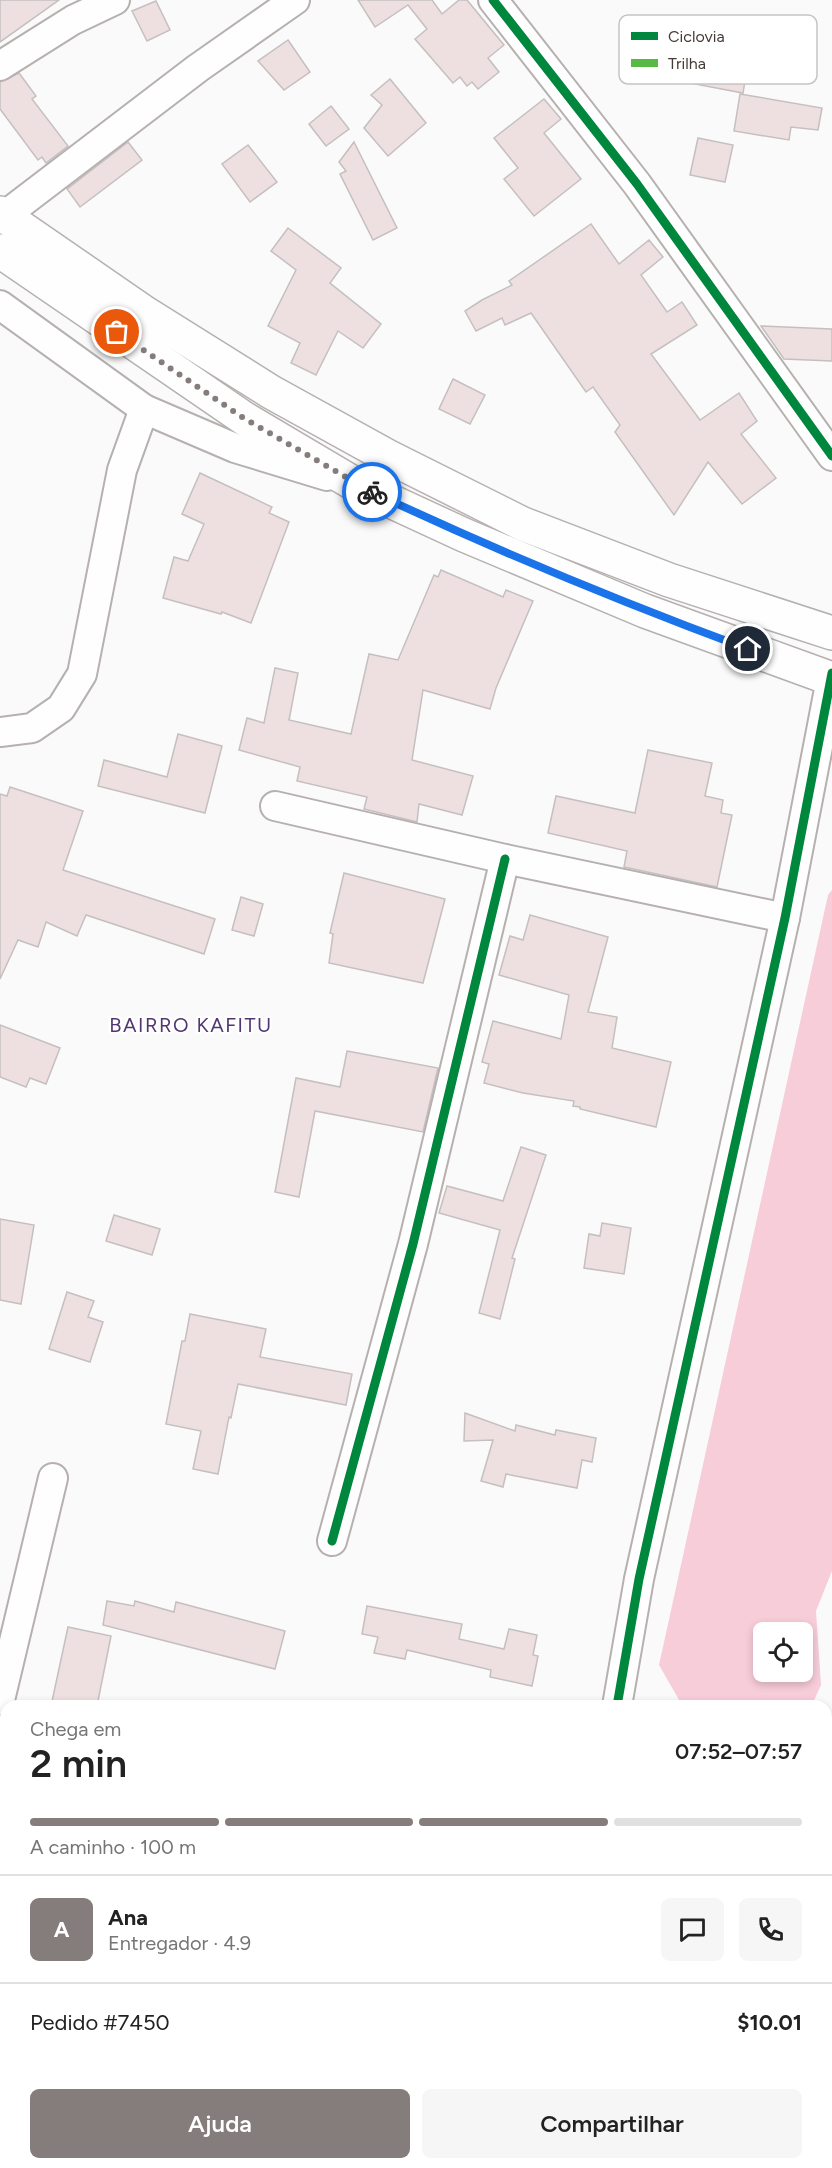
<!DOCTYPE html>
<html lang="pt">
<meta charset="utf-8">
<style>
body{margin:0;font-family:Figtree,sans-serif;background:#f6f6f6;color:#222;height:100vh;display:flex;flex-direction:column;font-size:22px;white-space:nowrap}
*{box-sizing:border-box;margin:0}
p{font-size:20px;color:#767676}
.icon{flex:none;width:33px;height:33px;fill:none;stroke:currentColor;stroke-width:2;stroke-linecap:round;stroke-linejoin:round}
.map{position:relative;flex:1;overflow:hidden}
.details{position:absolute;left:0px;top:1700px;width:832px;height:470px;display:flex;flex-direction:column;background:#fff;border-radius:18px 18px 0 0;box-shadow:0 3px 9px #0003}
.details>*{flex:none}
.fabs{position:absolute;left:753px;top:1622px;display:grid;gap:12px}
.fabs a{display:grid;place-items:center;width:60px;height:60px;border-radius:9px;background:#fff;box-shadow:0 3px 9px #0003;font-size:30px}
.pin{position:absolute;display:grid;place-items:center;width:51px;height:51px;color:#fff;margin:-26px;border:3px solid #fff;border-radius:50%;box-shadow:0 2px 6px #0007}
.courier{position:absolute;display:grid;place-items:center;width:60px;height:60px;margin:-30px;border:4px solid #1a73e8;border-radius:50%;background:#fff;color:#222;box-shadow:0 2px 8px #0007}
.summary em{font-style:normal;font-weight:600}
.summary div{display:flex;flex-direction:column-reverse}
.summary{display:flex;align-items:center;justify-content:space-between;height:102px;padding:0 30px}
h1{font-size:39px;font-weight:600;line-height:45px}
.bar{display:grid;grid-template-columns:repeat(4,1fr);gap:9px 6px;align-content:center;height:72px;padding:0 30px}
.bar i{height:8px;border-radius:4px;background:#e0e0e0}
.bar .on{background:#857d7b}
.bar p{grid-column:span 4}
.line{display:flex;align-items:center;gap:15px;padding:0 30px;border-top:2px solid #e0e0e0}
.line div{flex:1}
.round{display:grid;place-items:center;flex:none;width:63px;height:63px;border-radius:9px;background:#f6f6f6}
.primary-button{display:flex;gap:12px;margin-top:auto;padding:12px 30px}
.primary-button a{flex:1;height:69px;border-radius:9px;background:#857d7b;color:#fff;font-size:24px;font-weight:600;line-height:69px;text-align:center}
.primary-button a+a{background:#f6f6f6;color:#222}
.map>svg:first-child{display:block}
.water{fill:#f8cdda;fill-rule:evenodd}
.building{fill:#eee0e0;stroke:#c5bfc0;stroke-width:1.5}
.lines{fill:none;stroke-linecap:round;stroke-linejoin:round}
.street-casing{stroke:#b6b0af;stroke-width:32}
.secondary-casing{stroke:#b6b0af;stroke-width:36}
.street{stroke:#fefefe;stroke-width:28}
.secondary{stroke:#fefefe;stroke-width:33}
.quiet{stroke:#58b947;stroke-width:8;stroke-dasharray:15 8;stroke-linecap:butt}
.cycleway-casing{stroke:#fff;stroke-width:13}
.cycleway{stroke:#00873e;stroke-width:9}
.done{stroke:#857d7b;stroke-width:6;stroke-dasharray:0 10.8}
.route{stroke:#1a73e8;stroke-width:8}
.labels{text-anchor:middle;stroke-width:4.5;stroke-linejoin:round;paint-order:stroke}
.quarter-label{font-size:20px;letter-spacing:1.5px;fill:#503672;stroke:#fff}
.key{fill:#fff;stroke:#c8c4c3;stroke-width:1.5}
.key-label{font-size:16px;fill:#463a37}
</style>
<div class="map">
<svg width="832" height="2168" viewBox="0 0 832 2168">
<rect width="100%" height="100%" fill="#fafafa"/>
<path class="water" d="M832,890v681l-16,40 5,74 -9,20h-130l-23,-40 169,-770zM764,1632h38v39h-38z"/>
<g class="building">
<polygon points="0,0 59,0 0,42"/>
<polygon points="358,0 432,0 442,14 459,0 467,0 504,45 488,58 499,72 478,89 472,82 467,86 460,77 453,83 415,39 427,29 408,5 375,27"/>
<polygon points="156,1 170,30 147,41 132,11"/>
<polygon points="288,40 310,72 284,90 258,61"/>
<polygon points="641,40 749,57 743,93 679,81 681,65 639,48"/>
<polygon points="19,73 36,96 32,99 68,146 46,163 42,157 38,160 0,109 0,82"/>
<polygon points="390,79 426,123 388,156 364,128 382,105 371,95"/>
<polygon points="740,94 822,108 818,130 791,127 789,140 734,131"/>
<polygon points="544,99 561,119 544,133 581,179 534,216 504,179 518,168 494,138"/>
<polygon points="331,106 349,129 326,146 309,124"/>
<polygon points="698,138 733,145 725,182 690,175"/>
<polygon points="128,142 142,160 80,207 67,189"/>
<polygon points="354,142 397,228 373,240 340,174 346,171 339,162"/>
<polygon points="248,145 277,182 250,202 222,164"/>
<polygon points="591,224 619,264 649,240 663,257 641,275 667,312 682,302 697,325 651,354 700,420 739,393 757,421 741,434 776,478 742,504 708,462 674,515 615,432 620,425 593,387 586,392 531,313 505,325 502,318 476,331 465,311 482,300 512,285 509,281"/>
<polygon points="288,228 341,268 330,283 381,324 363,348 338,331 316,375 291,363 300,343 268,326 296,270 271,251"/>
<polygon points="761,326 832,329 832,361 784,359"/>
<polygon points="453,379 485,395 470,424 439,409"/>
<polygon points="200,473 272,507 269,513 289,522 251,623 222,612 221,614 163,598 174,557 188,561 204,524 182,514"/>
<polygon points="441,570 503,597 506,590 533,601 496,688 490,709 423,690 412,760 473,776 462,815 419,804 417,822 364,809 367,797 297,781 300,767 239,750 247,718 264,723 275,668 298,673 289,720 351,734 369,654 398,660 434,575 438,577"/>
<polygon points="178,734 222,746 205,813 98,786 104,760 167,777"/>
<polygon points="648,750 712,763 705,796 723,800 721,813 732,815 717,887 624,867 627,851 548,833 556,796 635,813"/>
<polygon points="10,787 83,811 63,870 215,919 204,954 86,915 77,936 46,922 38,947 18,940 0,979 0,794 7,796"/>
<polygon points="344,873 445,899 423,983 329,963 333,934 330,933"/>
<polygon points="241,897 263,904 254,936 232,930"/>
<polygon points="530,915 608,937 588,1012 617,1017 612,1048 671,1062 656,1127 580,1109 580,1107 573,1106 574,1101 523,1093 484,1083 489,1064 482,1062 493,1021 561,1039 569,995 499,975 510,936 523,940"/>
<polygon points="0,1025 60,1048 46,1084 30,1078 26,1087 0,1077"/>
<polygon points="347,1051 438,1068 423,1132 315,1111 299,1197 275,1192 296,1078 340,1087"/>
<polygon points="521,1147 546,1155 512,1258 515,1259 500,1319 479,1313 500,1230 439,1213 447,1186 503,1201"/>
<polygon points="114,1215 160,1229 152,1255 106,1241"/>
<polygon points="0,1219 34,1225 21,1304 0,1300"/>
<polygon points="602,1223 631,1228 624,1274 584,1268 589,1234 600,1236"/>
<polygon points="67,1292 94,1301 88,1317 103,1322 90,1362 49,1349"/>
<polygon points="190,1314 266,1329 260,1357 352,1374 346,1405 238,1384 231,1418 229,1417 218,1474 193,1469 201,1431 166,1424 182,1341 185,1341"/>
<polygon points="465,1413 515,1431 516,1425 555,1435 556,1430 596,1438 592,1462 582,1460 577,1488 506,1474 503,1487 481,1481 493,1440 464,1441"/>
<polygon points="107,1601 134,1606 135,1601 174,1612 176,1602 285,1631 275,1669 103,1625"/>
<polygon points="367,1606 462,1624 459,1639 504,1649 509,1629 537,1635 533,1655 538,1656 532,1686 490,1677 491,1670 407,1650 405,1659 374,1653 378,1637 362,1634"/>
<polygon points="68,1627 111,1636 97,1706 51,1706"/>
</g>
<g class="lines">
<g class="street-casing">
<g id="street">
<polyline points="493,0 637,184 832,456"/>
<polyline points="0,66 73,20 115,0"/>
<polyline points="4,216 198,68 295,0"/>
<polyline points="0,305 144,409 235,448 327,476"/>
<polyline points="0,732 32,728 61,708 82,674 122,470 144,409"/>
<polyline points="275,806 505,859 785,918"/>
<polyline points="332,1541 413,1244 505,859"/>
<polyline points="0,1700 53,1478"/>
<polyline points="617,1706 639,1579 785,918 831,679"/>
<polyline points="826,1903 832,1911"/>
<polyline points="545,2168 546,2163"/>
</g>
</g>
<g class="secondary-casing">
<g id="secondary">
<polyline points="0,213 145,313 271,392 387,456 523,524 669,580 832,633"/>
<polyline points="0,251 245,419 358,486 464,535 645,611 832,679"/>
</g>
</g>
<use href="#street" class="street"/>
<use href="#secondary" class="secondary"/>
<polyline class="quiet" points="826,1893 832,1894"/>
<g class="cycleway-casing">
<g id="cycleway">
<polyline points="493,0 637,184 832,456"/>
<polyline points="332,1541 413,1244 505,859"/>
<polyline points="617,1706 639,1579 785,918 832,673"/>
</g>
</g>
<use href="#cycleway" class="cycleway"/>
</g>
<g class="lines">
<polyline class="done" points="117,332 245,419 372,492"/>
<path class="route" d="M372,492c123,58 249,110 376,157"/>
</g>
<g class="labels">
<g class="quarter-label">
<text x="191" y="1032">BAIRRO KAFITU</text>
</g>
</g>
<rect x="619" y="15" width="198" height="69" rx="9" class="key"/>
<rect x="631" y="32" width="27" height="8" fill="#00873e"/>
<rect x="631" y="59" width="27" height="8" fill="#58b947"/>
<g class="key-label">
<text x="668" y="42">Ciclovia</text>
<text x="668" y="69">Trilha</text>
</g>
</svg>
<div class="fabs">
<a><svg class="icon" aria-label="locate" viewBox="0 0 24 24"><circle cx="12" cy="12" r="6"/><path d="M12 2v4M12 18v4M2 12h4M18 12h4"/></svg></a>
</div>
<div class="pin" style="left:117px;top:332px;background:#ea580c"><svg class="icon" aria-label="bag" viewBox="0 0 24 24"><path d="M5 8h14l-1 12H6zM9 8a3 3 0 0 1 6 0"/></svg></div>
<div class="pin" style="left:748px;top:649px;background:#1f2937"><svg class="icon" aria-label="home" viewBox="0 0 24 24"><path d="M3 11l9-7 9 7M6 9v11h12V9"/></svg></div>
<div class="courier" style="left:372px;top:492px"><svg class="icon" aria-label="bike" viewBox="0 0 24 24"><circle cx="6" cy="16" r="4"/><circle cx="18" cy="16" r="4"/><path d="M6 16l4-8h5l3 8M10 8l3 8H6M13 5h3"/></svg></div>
<section class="details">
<div class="summary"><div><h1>2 min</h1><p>Chega em</p></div><em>07:52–07:57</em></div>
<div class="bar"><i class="on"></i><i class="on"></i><i class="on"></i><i></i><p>A caminho · 100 m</p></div>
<div class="line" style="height:108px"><b class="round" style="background:#857d7b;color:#fff">A</b><div><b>Ana</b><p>Entregador · 4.9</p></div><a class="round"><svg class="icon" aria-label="chat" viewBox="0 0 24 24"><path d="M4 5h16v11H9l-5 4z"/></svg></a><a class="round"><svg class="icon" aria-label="phone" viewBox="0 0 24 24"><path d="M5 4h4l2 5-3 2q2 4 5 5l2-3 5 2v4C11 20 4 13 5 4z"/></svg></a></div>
<div class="line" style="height:78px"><div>Pedido #7450</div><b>$10.01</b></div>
<div class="primary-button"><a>Ajuda</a><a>Compartilhar</a></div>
</section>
</div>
